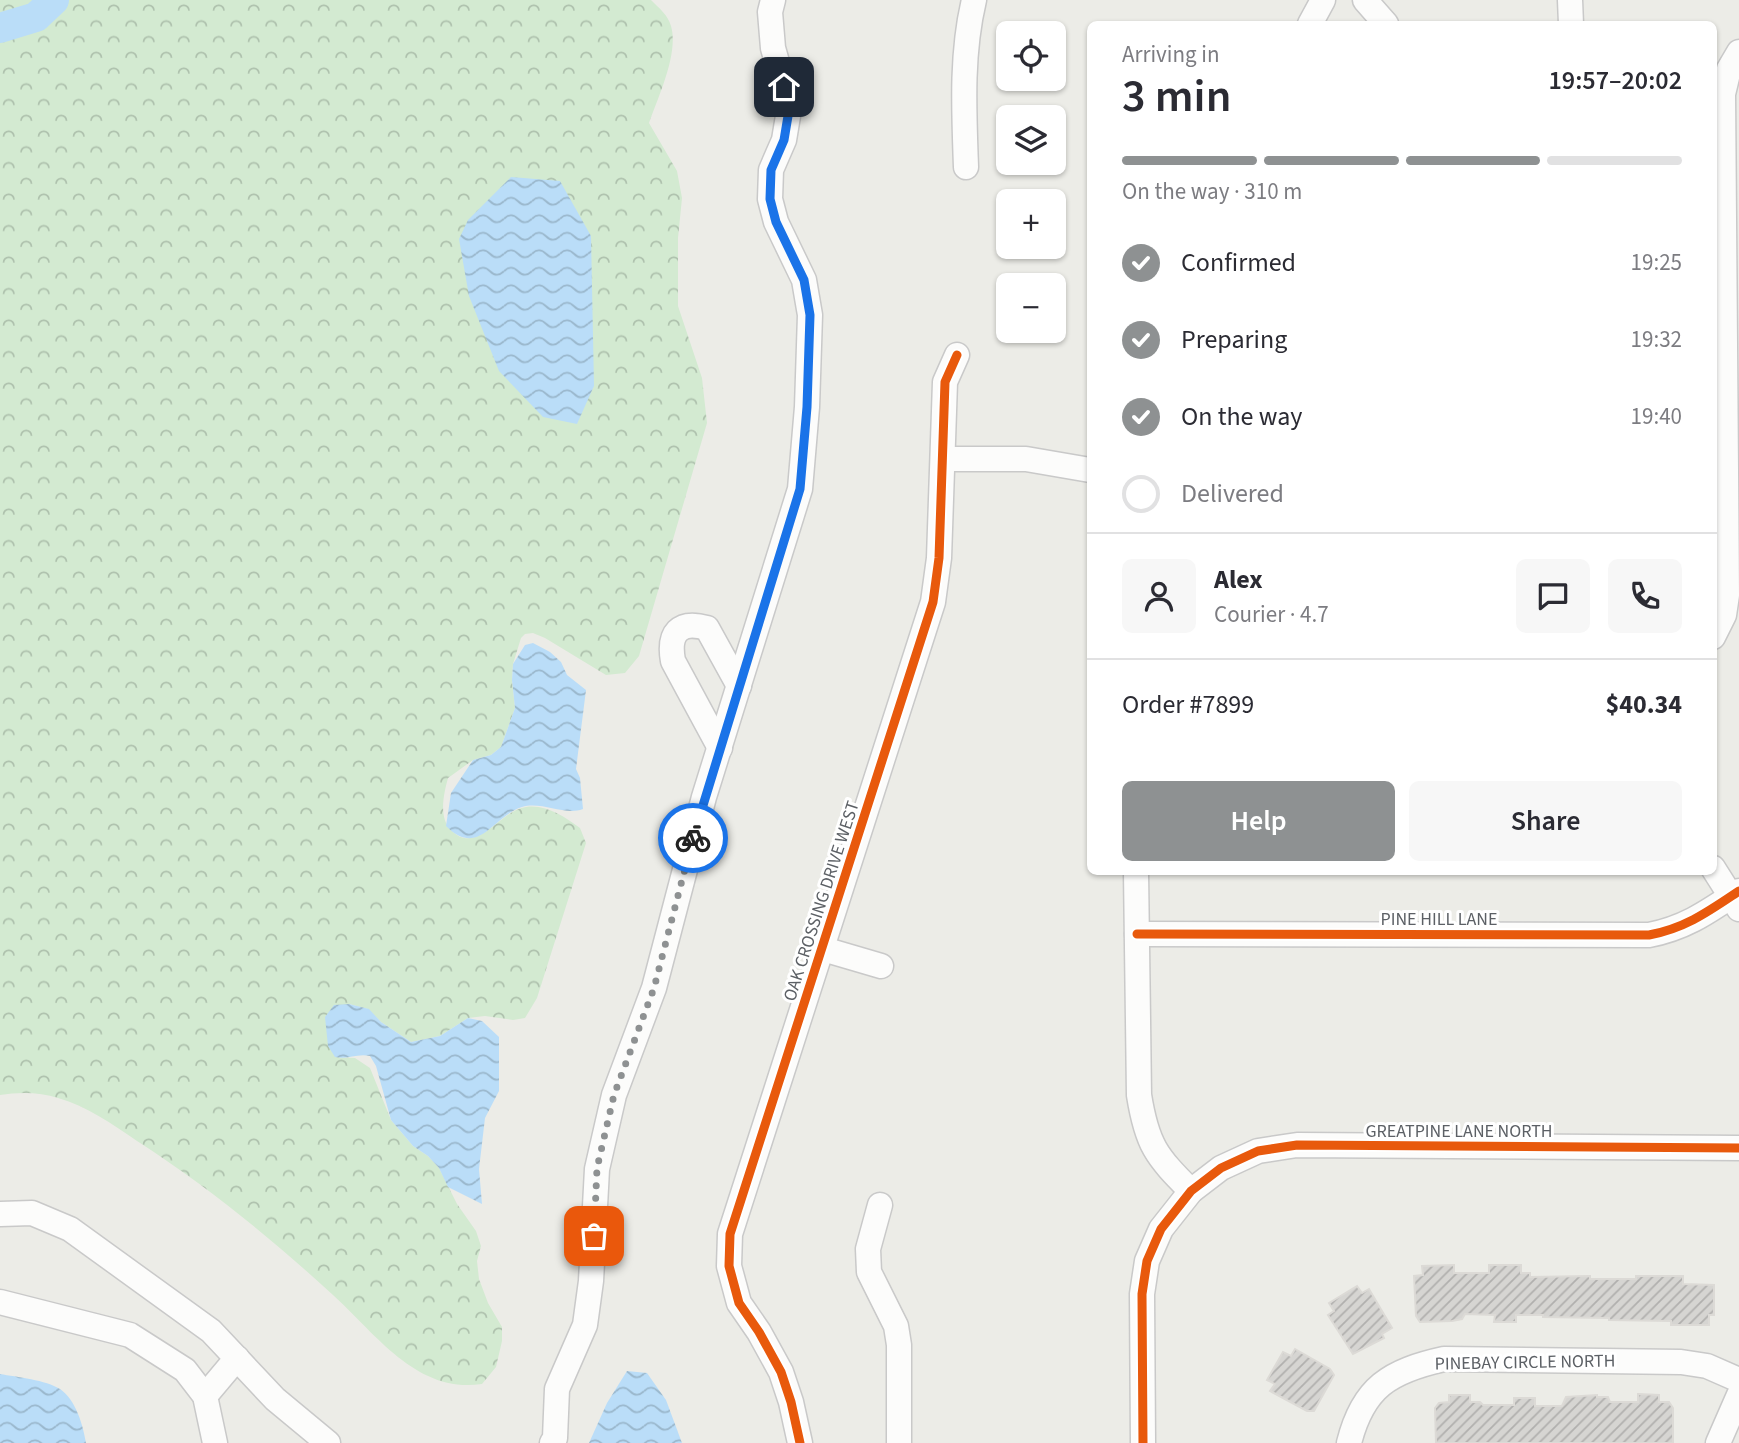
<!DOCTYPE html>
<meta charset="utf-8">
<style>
body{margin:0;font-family:"Source Sans 3",sans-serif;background:#f7f7f7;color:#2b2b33;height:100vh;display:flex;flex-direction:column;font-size:26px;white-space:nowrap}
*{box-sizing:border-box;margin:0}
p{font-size:23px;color:#7c7c81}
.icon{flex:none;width:38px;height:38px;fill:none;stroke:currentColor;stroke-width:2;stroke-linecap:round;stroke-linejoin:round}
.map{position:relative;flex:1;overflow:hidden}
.panel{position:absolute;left:1087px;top:21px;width:630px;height:854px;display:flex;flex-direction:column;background:#fff;border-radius:10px;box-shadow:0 2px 5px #0004}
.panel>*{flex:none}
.fabs{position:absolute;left:996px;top:21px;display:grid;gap:14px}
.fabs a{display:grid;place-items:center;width:70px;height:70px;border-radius:10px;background:#fff;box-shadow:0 2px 5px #0004;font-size:35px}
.pin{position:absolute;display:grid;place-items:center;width:60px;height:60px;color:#fff;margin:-30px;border-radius:14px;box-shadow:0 4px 10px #0006}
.courier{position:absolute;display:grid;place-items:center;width:70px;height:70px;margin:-35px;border:5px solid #1a73e8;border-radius:50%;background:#fff;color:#222;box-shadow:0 2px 9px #0007}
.headline em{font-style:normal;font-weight:600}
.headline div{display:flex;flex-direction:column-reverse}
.headline{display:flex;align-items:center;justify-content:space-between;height:119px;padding:0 35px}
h1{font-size:46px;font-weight:600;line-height:52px}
.bar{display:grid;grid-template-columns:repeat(4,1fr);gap:10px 7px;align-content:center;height:84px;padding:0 35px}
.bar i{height:9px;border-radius:5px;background:#e1e1e2}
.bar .current{background:#8e9192}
.bar p{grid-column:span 4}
.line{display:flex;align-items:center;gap:18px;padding:0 35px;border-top:2px solid #e1e1e2}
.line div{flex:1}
.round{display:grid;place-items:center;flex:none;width:74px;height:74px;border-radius:10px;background:#f7f7f7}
ol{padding:0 35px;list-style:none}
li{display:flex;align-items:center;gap:21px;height:77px}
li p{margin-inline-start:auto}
li .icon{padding:7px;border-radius:50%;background:#8e9192;color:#fff;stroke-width:4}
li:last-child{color:#7c7c81}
li i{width:38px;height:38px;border:4px solid #e1e1e2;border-radius:50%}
.button{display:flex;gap:14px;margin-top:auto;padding:14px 35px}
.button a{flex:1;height:80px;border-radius:10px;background:#8e9192;color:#fff;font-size:28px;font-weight:600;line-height:80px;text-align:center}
.button a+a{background:#f7f7f7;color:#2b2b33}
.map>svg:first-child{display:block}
.forest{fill:url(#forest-crowns)}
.water{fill:url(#water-waves)}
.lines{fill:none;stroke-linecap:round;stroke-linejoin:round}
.river{stroke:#baddf8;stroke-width:30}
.building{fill:url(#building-hatch);stroke:#dcdad6;stroke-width:2}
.minor-casing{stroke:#c9c9c9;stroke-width:27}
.minor{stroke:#fcfcfb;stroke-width:24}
.cycleway-casing{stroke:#fff;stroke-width:13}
.cycleway{stroke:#e8590c;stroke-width:9}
.done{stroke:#8e9192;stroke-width:7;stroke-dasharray:0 12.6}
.route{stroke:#1a73e8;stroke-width:9}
.labels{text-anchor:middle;stroke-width:6;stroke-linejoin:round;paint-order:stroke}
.street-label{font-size:18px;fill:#5c6065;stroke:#fff}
</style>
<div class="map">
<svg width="1739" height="1443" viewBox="0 0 1739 1443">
<defs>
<pattern id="forest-crowns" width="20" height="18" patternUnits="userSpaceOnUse" patternTransform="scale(1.75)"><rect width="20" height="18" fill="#d3ead1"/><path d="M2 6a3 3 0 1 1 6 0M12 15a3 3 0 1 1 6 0" fill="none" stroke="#aec1ad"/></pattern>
<pattern id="water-waves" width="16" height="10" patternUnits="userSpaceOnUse" patternTransform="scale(1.75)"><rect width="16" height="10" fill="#baddf8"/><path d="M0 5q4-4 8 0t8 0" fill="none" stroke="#9ab7cc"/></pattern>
<pattern id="building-hatch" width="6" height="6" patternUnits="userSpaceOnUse" patternTransform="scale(1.75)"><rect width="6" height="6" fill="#d6d5d2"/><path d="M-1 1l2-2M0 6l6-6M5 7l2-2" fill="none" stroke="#b1b0ae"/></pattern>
</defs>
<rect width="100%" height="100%" fill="#ecece7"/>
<path class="forest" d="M0,0h651c8,8 17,15 20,26 8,27 -13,71 -22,97l28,48 5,27 -4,40v68l24,72 5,45 -68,233 -14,17 -19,2 -61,-37 -12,-5 -8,1 -4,4 -8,26 -1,16 3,28 -14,39 -10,8 -18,5 -25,18c-4,15 -10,39 3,52 26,27 49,-20 75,-23 20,-3 39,10 54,21l6,15 -49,155 -12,20 -12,2 -28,-4 -17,2 -28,18 -29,6 -30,-20 -13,-13 -19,-5 -14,53 20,1 15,10 21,52 22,26 15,10 11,12 18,36 19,27 5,15 -4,15 2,18 9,24 14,24v14l-6,26 -14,17c-65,10 -106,-50 -149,-89 -61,-56 -126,-109 -196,-154 -25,-17 -50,-35 -79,-43 -18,-6 -39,-6 -58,-3z"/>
<g class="water">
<polygon points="511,177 560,181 591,236 594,386 577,424 543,417 499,371 469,296 459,239 468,220"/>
<path d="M533,643l17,9 11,10 6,13 19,15 -10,79 4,9 3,31c-19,7 -41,-8 -61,-2 -29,9 -43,52 -76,19l5,-33 22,-33 18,-5 10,-8 14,-39 -3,-28 1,-16 12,-19z"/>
<path d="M349,1004l20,5 12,13 30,20 29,-6 28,-18 14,3 17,16v54l-14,27 -6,51 3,35 -34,-17 -9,-19 -11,-12 -15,-10 -22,-26 -15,-54 -6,-10c-13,-3 -23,4 -35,1l-7,-11 -3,-29 9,-12z"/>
<polygon points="627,1371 647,1373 666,1400 682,1443 589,1443 607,1403"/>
<path d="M0,1374c17,3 46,6 60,15 16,11 23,36 26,54h-86z"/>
</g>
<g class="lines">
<polyline class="river" points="0,28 36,17 54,0"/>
</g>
<g class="building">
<polygon points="1454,1265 1454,1273 1489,1273 1489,1265 1521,1265 1521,1273 1530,1273 1530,1277 1590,1276 1590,1279 1636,1279 1636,1276 1683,1276 1683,1284 1714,1285 1714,1315 1709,1315 1709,1325 1671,1325 1671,1321 1609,1320 1609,1318 1543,1317 1543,1315 1516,1315 1516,1322 1494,1322 1495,1315 1465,1314 1462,1319 1452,1321 1420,1322 1416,1316 1414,1276 1423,1275 1422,1266"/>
<polygon points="1357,1286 1362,1293 1369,1289 1392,1328 1382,1334 1384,1338 1353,1354 1328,1315 1334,1311 1329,1303"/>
<polygon points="1295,1349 1330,1369 1334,1375 1314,1411 1307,1411 1270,1391 1275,1384 1267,1380 1283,1352 1291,1356"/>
<polygon points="1638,1394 1659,1395 1659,1402 1669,1402 1673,1408 1673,1443 1436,1443 1435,1408 1439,1403 1449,1402 1449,1395 1470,1395 1470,1402 1480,1402 1483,1405 1514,1405 1514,1398 1535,1398 1535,1406 1562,1406 1566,1397 1597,1395 1597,1397 1608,1397 1610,1402 1638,1402"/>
</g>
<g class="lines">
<g class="minor-casing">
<g id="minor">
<polyline points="1365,0 1386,24"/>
<polyline points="1570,0 1571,24"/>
<polyline points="1310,24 1323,0"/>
<path d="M966,167c-2,-56 -5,-113 8,-167"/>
<polyline points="943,459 1026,459 1090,470"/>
<polyline points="1713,637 1724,615 1727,595 1723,94 1729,69 1739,52"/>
<path d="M720,748l-47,-87c-5,-28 6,-41 34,-33l32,58"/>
<polyline points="1713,868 1739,909"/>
<path d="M1136,872l3,223c8,50 17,61 52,96"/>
<path d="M1137,934l512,1c37,-7 60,-24 90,-44"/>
<polyline points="823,949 881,966"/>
<polyline points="880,1205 868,1249 869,1272 896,1326 899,1345 899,1443"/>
<polyline points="0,1214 32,1213 70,1229 211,1331 275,1399 328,1443"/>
<polyline points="0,1302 130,1335 185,1370 205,1396 215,1443"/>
<polyline points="205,1396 237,1358"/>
<polyline points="552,1443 555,1438 557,1389 585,1325 591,1281 597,1169 614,1095 654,988 704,797 800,489 807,407 810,315 804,280 776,222 770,199 771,170 784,140 788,116 784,87 773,48 770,12 773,0"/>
<polyline points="800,1443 791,1402 781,1372 759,1332 739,1303 729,1266 730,1234 933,602 939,558 945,382 957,355"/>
<polyline points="1143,1443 1142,1294 1147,1261 1161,1229 1191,1191 1221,1168 1258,1151 1297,1145 1739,1148"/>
<path d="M1349,1443c14,-56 41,-72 95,-84l237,3 26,4 32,14"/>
<polyline points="1718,1443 1739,1395"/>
</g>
</g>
<use href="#minor" class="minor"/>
<g class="cycleway-casing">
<g id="cycleway">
<path d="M1137,934l512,1c37,-7 60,-24 90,-44"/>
<polyline points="800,1443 791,1402 781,1372 759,1332 739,1303 729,1266 730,1234 933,602 939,558 945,382 957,355"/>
<polyline points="1143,1443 1142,1294 1147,1261 1161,1229 1191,1191 1221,1168 1258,1151 1297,1145 1739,1148"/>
</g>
</g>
<use href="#cycleway" class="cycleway"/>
</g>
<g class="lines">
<polyline class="done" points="594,1236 597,1168 614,1095 654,988 693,838"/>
<polyline class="route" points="693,838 800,489 807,407 810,315 804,280 776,222 770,199 771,170 784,140 788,116 784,87"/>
</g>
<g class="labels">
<g class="street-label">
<text transform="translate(821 901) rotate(-72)" y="6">OAK CROSSING DRIVE WEST</text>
<text x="1439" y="925">PINE HILL LANE</text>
<text x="1459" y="1137">GREATPINE LANE NORTH</text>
<text transform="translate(1525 1362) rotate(-1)" y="6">PINEBAY CIRCLE NORTH</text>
</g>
</g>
</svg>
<div class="fabs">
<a><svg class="icon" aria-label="locate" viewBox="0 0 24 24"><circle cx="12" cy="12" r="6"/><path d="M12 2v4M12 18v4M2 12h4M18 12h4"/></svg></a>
<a><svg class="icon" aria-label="layers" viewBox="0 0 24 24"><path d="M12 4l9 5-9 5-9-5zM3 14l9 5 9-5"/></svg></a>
<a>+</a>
<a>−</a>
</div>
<div class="pin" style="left:594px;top:1236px;background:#ea580c"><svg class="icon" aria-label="bag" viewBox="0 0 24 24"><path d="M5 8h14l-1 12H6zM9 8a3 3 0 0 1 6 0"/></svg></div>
<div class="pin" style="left:784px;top:87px;background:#1f2937"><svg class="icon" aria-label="home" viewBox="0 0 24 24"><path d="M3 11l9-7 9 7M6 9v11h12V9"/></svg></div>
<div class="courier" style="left:693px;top:838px"><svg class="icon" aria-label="bike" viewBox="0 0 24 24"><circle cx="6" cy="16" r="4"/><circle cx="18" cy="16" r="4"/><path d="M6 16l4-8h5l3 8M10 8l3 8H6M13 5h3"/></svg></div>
<section class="panel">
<div class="headline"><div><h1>3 min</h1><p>Arriving in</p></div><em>19:57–20:02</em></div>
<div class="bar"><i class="current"></i><i class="current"></i><i class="current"></i><i></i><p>On the way · 310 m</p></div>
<ol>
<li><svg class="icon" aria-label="check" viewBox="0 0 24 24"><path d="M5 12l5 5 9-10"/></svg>Confirmed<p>19:25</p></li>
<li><svg class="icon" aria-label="check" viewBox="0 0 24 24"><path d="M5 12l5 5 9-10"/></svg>Preparing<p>19:32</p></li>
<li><svg class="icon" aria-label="check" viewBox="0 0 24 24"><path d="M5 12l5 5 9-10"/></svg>On the way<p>19:40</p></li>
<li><i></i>Delivered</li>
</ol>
<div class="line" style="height:126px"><a class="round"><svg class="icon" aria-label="person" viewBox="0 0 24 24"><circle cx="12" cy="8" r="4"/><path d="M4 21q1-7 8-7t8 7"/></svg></a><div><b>Alex</b><p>Courier · 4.7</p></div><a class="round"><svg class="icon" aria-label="chat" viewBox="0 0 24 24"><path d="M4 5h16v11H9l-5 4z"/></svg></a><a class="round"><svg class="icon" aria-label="phone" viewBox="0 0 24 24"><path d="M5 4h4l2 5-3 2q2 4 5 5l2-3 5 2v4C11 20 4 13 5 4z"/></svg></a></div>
<div class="line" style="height:91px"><div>Order #7899</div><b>$40.34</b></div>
<div class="button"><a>Help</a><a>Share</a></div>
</section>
</div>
